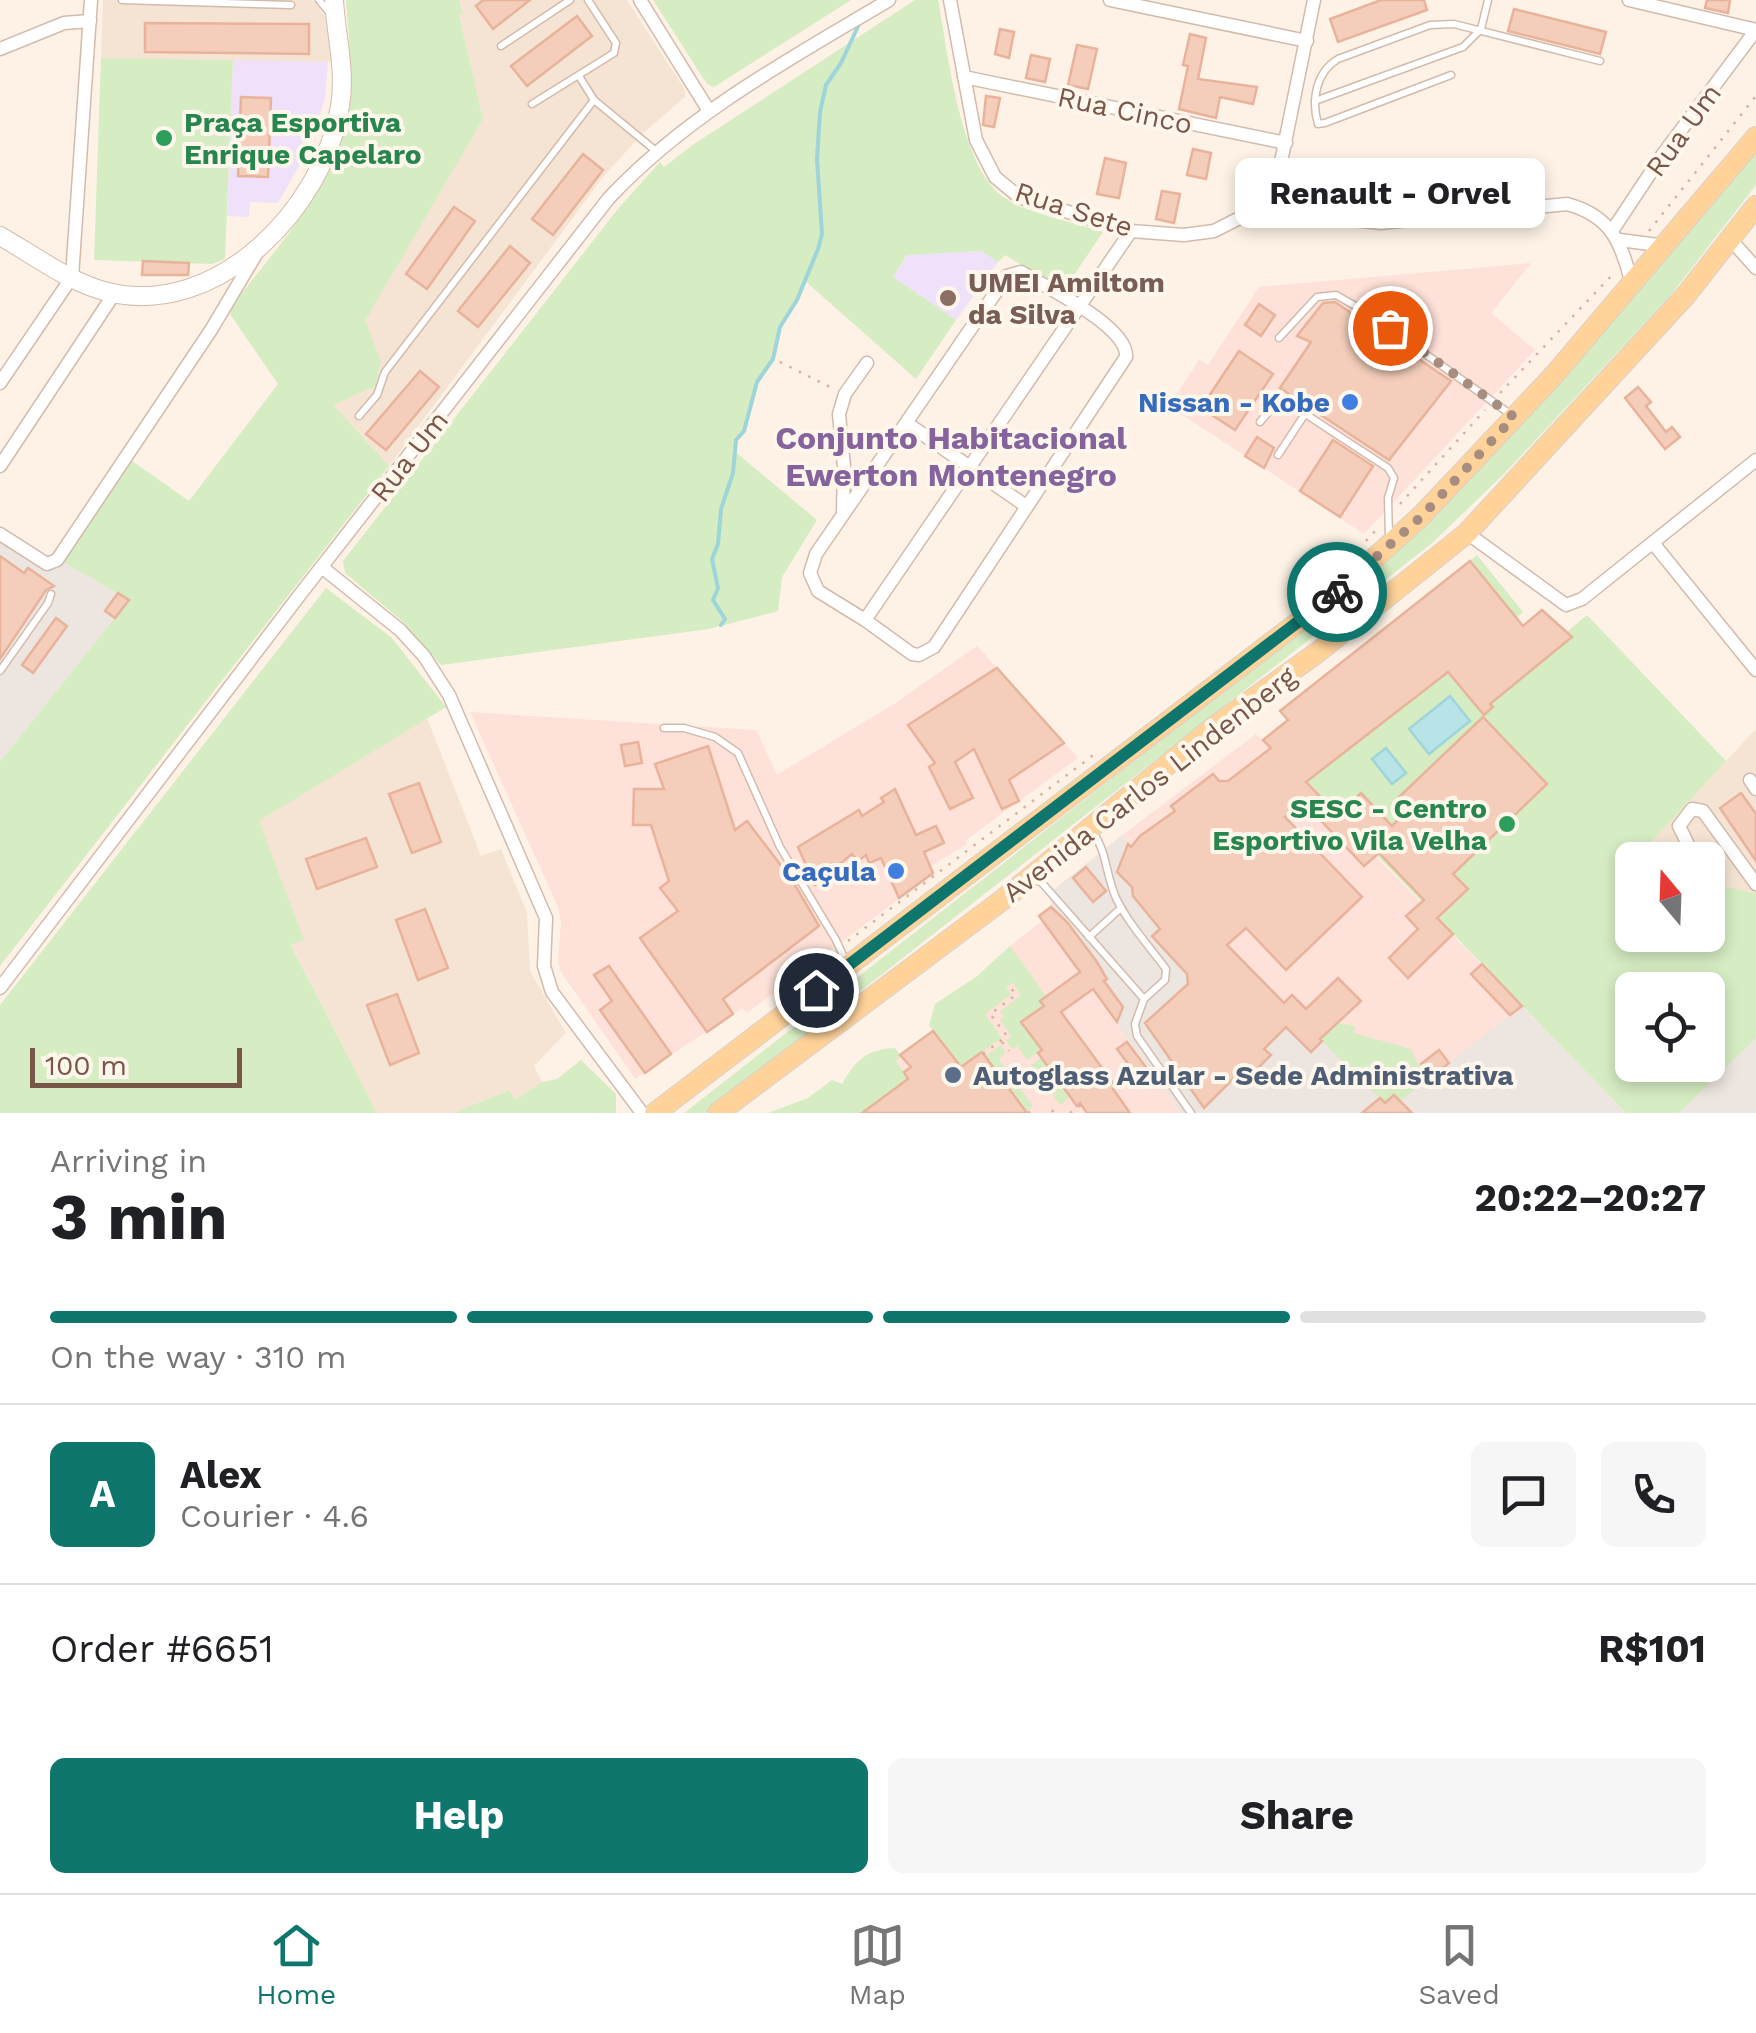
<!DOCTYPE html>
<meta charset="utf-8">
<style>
body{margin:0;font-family:"Work Sans",sans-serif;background:#f6f6f6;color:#202124;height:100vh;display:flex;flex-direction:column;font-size:38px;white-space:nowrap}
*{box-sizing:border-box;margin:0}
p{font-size:32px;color:#757577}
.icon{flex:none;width:55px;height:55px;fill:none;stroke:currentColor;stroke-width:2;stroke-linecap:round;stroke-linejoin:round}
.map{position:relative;height:1113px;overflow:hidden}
.drawer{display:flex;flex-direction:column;background:#fff;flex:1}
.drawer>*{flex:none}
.needle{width:65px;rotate:341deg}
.controls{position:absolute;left:1615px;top:842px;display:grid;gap:20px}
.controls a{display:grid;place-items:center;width:110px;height:110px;border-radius:15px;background:#fff;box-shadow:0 5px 15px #0003;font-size:50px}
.scale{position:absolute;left:30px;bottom:25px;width:212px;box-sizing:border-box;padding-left:10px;border:5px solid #785648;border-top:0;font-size:28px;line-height:35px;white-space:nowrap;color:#785648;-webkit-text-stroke:8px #fff6ec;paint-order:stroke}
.pin{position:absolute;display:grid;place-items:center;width:85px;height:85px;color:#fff;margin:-42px;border:5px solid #fff;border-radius:50%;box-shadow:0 2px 10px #0007}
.courier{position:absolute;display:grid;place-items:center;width:100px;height:100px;margin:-50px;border:8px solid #0f766e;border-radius:50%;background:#fff;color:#222;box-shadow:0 2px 12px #0007}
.bubble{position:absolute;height:70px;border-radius:15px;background:#fff;box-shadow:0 5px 15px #0003;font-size:32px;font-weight:700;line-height:70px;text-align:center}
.overview em{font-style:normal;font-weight:700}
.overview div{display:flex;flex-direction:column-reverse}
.overview{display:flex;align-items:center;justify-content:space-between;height:170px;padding:0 50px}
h1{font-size:65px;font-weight:700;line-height:75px}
.bar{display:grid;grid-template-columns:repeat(4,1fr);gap:15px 10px;align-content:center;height:120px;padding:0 50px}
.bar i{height:12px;border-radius:8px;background:#e0e0e0}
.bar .current{background:#0f766e}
.bar p{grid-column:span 4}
.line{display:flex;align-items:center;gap:25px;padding:0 50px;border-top:2px solid #e0e0e0}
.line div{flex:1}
.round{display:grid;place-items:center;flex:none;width:105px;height:105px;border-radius:15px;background:#f6f6f6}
.action{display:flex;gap:20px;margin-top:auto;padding:20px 50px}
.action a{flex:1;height:115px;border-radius:15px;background:#0f766e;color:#fff;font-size:40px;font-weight:700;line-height:115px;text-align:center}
.action a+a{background:#f6f6f6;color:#202124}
.tab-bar{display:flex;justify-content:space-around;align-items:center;height:140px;border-top:2px solid #e0e0e0;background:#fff;font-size:28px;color:#757577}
.tab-bar a{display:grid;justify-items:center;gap:5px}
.tab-bar .current{color:#0f766e}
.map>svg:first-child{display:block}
.residential{fill:#f5e4d3}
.commercial{fill:#fee1d8}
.industrial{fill:#ede5df}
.education{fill:#efe1fa}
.green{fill:#d6ecc2;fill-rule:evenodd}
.water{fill:#b8e4e8;stroke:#9ed5da;stroke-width:2.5}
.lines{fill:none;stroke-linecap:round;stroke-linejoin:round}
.stream{stroke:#9ed5da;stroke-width:4}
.building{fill:#f4cebb;stroke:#e8b39a;stroke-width:2.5}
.lane-casing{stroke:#d2bbac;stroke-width:9}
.street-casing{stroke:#d2bbac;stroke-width:15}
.secondary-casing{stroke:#d5bbaa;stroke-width:20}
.primary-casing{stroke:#d9d0cc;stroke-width:22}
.path{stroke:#d9b19e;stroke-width:2.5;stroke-dasharray:2.5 8;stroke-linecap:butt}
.lane{stroke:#fff;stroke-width:6}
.street{stroke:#fff;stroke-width:12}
.secondary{stroke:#fff;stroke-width:18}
.primary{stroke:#ffd39a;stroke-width:20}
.done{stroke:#a78d7f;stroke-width:10;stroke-dasharray:0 18}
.route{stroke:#0f766e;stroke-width:12}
.leisure-dot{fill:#2e9e5b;stroke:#fff6ec;stroke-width:4}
.education-dot{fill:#8d6e63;stroke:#fff6ec;stroke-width:4}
.shop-dot{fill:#3f7fe0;stroke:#fff6ec;stroke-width:4}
.service-dot{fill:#5c6f8a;stroke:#fff6ec;stroke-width:4}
.labels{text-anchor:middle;stroke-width:8;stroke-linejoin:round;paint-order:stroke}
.street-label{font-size:28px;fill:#785648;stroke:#fff6ec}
.leisure-label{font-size:28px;font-weight:bold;fill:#27864d;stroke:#fff6ec;text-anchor:start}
.education-label{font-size:28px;font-weight:bold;fill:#785e54;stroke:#fff6ec;text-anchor:start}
.shop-label{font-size:28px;font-weight:bold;fill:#366cbe;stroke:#fff6ec;text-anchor:end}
.service-label{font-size:28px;font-weight:bold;fill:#4e5e75;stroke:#fff6ec;text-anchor:start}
.quarter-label{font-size:32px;font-weight:bold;fill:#85639c;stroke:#fff6ec}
</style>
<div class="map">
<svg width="1756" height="1113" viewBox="0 0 1756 1113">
<rect width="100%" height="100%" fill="#fdf2e5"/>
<g class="residential">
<polygon points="103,0 313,0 328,21 332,62 101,58"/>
<polygon points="459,0 627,0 685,90 685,97 642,134 603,177 389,466 332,405 376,386 381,361 364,321 483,119 459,15 463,12"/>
<polygon points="427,718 481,856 501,849 527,913 530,971 566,1033 534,1066 542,1082 515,1100 508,1090 453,1113 377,1113 291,944 303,940 259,821"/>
<polygon points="1756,729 1756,894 1708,882 1708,860 1634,860"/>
</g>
<g class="commercial">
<polygon points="1531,263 1491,313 1535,350 1364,534 1169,406 1199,360 1208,365 1259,287"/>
<polygon points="977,646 1078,758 966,840 967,844 931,866 933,873 747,1013 742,1008 635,1079 561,972 558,961 561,922 558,907 470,712 756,730 777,775 897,702"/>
<polygon points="1256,734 1522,1006 1400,1101 1385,1103 1121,836"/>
<polygon points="1042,921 1181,1113 824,1113 1024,966 1010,946"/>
</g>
<g class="industrial">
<polygon points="0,540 53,570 62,561 129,600 0,762"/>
<polygon points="1121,836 1385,1102 1394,1095 1400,1100 1522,1006 1626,1113 1181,1113 1039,916 1051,907 1052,891"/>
<polygon points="1756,1038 1756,1113 1679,1113"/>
</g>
<g class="education">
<polygon points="233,60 328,62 325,99 307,152 278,203 250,202 249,217 227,216"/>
<polygon points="981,251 998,262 956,320 893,277 908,255"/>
</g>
<g class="green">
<path d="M346,0h113l4,13 -4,2 24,104 -118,202 16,40 -5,25 -43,19 56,61 -389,500v-204l129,-162 -67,-39 66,-103 61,43 89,-117 -50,-73c39,-51 94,-111 114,-173 14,-44 7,-93 4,-138z"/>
<polygon points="653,0 851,0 714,87 707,84"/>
<path d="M915,0h23c10,51 22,174 70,200 23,14 68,23 95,32l-39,58 -59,-35 -7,7 -17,-11 -74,4 -14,22 63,43 -40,59 -112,-99 -7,20 -17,27 -7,32 -16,23 -13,49 -8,9 -3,10 84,70 -35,57 -4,34 -69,18 -268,36 -39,-44 -57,-48 -2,-12 274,-351 43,-48 4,5 30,-23z"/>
<polygon points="101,58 233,60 225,259 212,264 94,260"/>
<polygon points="1756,147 1756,185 1670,296 1505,473 1431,544 705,1113 684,1113 1345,596 1462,484 1618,315"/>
<path d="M1477,555l46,57 -7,6 6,8 20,-15 26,20 19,-16 139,146 -94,102v72h76v-53l48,12v144l-77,75h-53l-320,-331 12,-99zM1632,990h76v75h-76z"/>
<polygon points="326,588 392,638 446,707 259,821 304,940 291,945 377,1113 0,1113 0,1005"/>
<polygon points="1010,946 1046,996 1044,1006 1022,1022 1042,1050 1027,1060 1017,1046 1012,1049 1006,1041 1011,1036 1000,1020 1004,1017 1000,1011 1021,995 1013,983 1006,987 1011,995 985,1014 1002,1038 961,1067 929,1025 935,1004 976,977"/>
<polygon points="1333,1022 1355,1026 1354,1033 1411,1049 1418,1064 1431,1077 1400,1101 1394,1095 1385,1103 1318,1037"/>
<polygon points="1001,1045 1006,1053 999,1059 1033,1106 1026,1112 985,1056"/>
<path d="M895,1048l6,8 -5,5 12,18 -46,34h-94l40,-15 24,-18 10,4c14,-24 25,-35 53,-36z"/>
<polygon points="1041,1058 1070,1097 1060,1105 1031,1065"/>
<polygon points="581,1060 616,1094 616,1113 453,1113 509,1090 515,1100 542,1082 557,1079"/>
</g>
<g class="water">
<polygon points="1450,696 1470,721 1429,754 1409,729"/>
<polygon points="1386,748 1406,773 1392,784 1372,759"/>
</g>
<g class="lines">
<polyline class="stream" points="721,625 725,619 713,600 718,588 712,559 718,544 721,509 733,473 736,440 744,431 757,382 773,359 780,327 797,300 818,249 822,234 817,159 820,112 826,85 841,63 860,22"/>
</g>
<g class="building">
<polygon points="483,0 530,0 493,29 476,6"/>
<polygon points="1381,0 1424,0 1427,10 1338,42 1330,19"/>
<polygon points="1707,0 1730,0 1728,13 1705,8"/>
<polygon points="1514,9 1606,32 1600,54 1508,31"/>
<polygon points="577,16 592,36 527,86 511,66"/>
<polygon points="145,23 309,24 309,54 145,52"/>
<polygon points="1000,29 1014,32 1009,58 995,54"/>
<polygon points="1190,34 1206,38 1198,79 1257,87 1253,104 1220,97 1216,118 1179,109 1188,66 1183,65"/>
<polygon points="1077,45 1097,49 1088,89 1068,85"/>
<polygon points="1031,55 1050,59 1045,82 1026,78"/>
<polygon points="986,96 1000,98 994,127 983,125"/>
<polygon points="241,97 271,98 268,177 238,176"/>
<polygon points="1193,149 1211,153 1206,179 1187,175"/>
<polygon points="583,154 603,170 553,235 532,219"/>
<polygon points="1105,158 1126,163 1119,198 1097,194"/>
<polygon points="1162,191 1180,194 1174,223 1156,219"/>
<polygon points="454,207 475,221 427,289 406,274"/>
<polygon points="510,246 530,263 478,327 458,311"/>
<polygon points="143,261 189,263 188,275 142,275"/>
<polygon points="1335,302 1451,381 1389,460 1280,388 1311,342 1297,336 1323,303"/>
<polygon points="1259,304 1275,315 1261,336 1245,325"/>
<polygon points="1239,351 1273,374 1235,430 1201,408"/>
<polygon points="420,371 439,387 386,450 366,434"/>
<polygon points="1638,387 1651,402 1646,406 1666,432 1672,427 1680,437 1665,449 1625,398"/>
<polygon points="1257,437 1274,448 1264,468 1245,456"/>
<polygon points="1333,440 1373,466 1340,517 1300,491"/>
<polygon points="0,556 24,573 28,568 54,586 46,590 0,659"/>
<polygon points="1470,561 1523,626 1542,610 1572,637 1490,704 1493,707 1484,715 1448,672 1306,782 1338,815 1361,793 1392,826 1410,808 1399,797 1483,717 1547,784 1453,874 1468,889 1437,918 1453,934 1408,978 1389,958 1418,929 1406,916 1424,900 1379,853 1364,866 1304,803 1285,817 1362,897 1286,970 1246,928 1227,945 1284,1003 1292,995 1306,1009 1338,978 1361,1001 1320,1039 1322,1041 1311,1052 1286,1027 1264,1049 1271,1055 1255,1071 1248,1064 1204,1108 1145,1023 1188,984 1187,974 1152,936 1160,929 1133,896 1132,887 1117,872 1128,844 1131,847 1140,836 1175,811 1171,806 1213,774 1219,781 1228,781 1271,748 1263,740 1288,720 1280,711"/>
<polygon points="118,593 129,600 115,618 105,611"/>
<polygon points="56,618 67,626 33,673 22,665"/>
<polygon points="997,668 1064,743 1009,780 1019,801 1002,809 974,749 955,762 973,798 950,809 929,767 935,763 908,725"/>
<polygon points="638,742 642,763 625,766 621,745"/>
<polygon points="708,746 735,830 747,821 792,880 819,926 723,999 733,1014 707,1032 640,938 678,911 660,888 669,881 651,825 633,825 634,789 664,789 655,764"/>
<polygon points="419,783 441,842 412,853 389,794"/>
<polygon points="895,789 916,835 936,826 944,843 924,852 933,873 899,898 881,858 869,863 866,855 858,861 852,854 815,885 798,847 859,810 862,816 884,802 881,798"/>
<polygon points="1741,793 1756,814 1756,861 1720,808"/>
<polygon points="366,838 377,867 317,889 306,859"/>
<polygon points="1086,867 1106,891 1093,902 1073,878"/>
<polygon points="1051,907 1067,922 1097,962 1107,979 1104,981 1123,1007 1117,1022 1093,989 1061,1012 1116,1087 1113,1089 1130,1113 1087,1113 1080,1103 1077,1106 1038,1053 1042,1050 1021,1022 1044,1006 1040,1001 1080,972 1039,916"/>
<polygon points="425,909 448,968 418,980 396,920"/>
<polygon points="1482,964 1522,1006 1510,1015 1471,974"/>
<polygon points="609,966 671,1054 645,1073 600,1010 612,1001 594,975"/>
<polygon points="397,994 419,1053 390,1065 367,1005"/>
<polygon points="933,1031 961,1067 982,1052 1027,1113 862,1113 908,1079 904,1072 911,1067 900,1055"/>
<polygon points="1127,1042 1151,1074 1141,1081 1117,1049"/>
<polygon points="1439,1050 1449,1063 1431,1077 1421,1064"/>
<polygon points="1394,1095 1412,1113 1362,1113 1380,1098 1385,1103"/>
</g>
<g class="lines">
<g class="lane-casing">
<g id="lane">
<polyline points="122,0 291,5"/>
<polyline points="319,0 331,15"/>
<polyline points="501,46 570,0"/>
<path d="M1451,75l-126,48 -7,1c-7,-24 -2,-52 20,-65l92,-34 24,-1 146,37"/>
<polyline points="579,76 594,100"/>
<polyline points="1315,101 1463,47 1481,29 1488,0"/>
<polyline points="532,104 614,53 616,43 588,0"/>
<polyline points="1279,338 1317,297 1336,295 1366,312 1513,416"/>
<polyline points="359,416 377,395 385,372 594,100 656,151"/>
<polyline points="1260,422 1277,402 1287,402 1388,468 1394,478 1388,498 1389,538"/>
<polyline points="1278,455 1305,414"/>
<polyline points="0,671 48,603 51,594"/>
<polyline points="664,728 684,728 715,737 738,753 780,847 836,940 847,964"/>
<path d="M1035,875l109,124 21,-19 1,-11c-17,-23 -38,-46 -50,-71 -10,-22 -9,-46 -23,-66"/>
<polyline points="1089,937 1121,908"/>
<polyline points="1144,999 1135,1024 1137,1036 1191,1113"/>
</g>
</g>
<g class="street-casing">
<g id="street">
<polyline points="640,0 709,111"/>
<polyline points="950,0 976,140 995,177 1019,197 1131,231 1184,235 1214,231 1273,201"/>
<polyline points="1110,0 1307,41"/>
<polyline points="0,49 64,23 90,21"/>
<polyline points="964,77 1286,143"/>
<path d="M1273,201l61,17 47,5 186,-19c45,12 55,40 65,81"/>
<polyline points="1273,201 1314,0"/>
<polyline points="1612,231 1663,154 1756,30 1629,0"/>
<polyline points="1620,240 1665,246"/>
<polyline points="1731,240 1756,268"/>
<path d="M1021,272c25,15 108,55 105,85l-192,290 -15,8 -7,-1 -47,-34 -47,-29 -8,-18 6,-19 191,-278z"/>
<polyline points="0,383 72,277 91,0"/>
<polyline points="908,424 1026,506"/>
<polyline points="0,466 114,294"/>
<polyline points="843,512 844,467 839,414 845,394 867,363"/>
<polyline points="1467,533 1566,605 1582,599 1756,460"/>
<polyline points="0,534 47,564 57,560 211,330 258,251"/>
<polyline points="1653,543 1756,670"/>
<polyline points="323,568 400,630 424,656 449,695 546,918 544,966 552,992 642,1113"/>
<polyline points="865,620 1131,231"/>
<polyline points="1750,780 1756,789"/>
<polyline points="1693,855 1679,826 1692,809 1703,811 1756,884"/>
<path d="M0,988l302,-396 307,-394c80,-85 181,-139 280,-198"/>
</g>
</g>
<g class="secondary-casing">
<path id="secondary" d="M0,236c34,19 70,47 108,56 110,27 216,-85 232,-186 6,-36 -4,-70 -6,-106"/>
</g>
<g class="primary-casing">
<g id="primary">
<polyline points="655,1113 1335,594 1422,515 1554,375 1756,137"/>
<polyline points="718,1113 1005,898 1211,729 1318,652 1467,533 1686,295 1756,206"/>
</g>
</g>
<g class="path">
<polyline points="1649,231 1756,96"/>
<polyline points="780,362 834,389"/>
<polyline points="1500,393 1615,272"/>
<polyline points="1400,504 1485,410"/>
<polyline points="1366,541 1377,529"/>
<polyline points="1313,587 1330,573"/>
<polyline points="848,941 1096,753"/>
<polyline points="1002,1042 1009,1051"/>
<polyline points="983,1054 1007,1036 990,1014 1016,995 1011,988"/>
<polyline points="1052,1110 1054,1113"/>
<polyline points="1028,1113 1035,1108"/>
<polyline points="1070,1113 1081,1105"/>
</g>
<use href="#lane" class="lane"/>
<use href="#street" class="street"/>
<use href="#secondary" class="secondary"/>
<use href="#primary" class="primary"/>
</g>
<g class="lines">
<polyline class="done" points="1337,592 1422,516 1514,417 1390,328"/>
<polyline class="route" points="816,990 1337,592"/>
</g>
<g class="leisure-dot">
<circle cx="164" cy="138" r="10"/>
<circle cx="1507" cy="824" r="10"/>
</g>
<circle class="education-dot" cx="948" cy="298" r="10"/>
<g class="shop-dot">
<circle cx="1350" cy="402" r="10"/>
<circle cx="896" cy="871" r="10"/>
</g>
<circle class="service-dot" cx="953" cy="1075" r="10"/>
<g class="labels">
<g class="street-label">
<text transform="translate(1125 110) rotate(12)" y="10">Rua Cinco</text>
<text transform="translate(1683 130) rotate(-54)" y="10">Rua Um</text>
<text transform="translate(1074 209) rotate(18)" y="10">Rua Sete</text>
<text transform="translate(409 456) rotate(-52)" y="10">Rua Um</text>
<text transform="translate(1149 784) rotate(-38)" y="10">Avenida Carlos Lindenberg</text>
</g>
<g class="leisure-label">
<text x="184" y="132">Praça Esportiva<tspan x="184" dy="32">Enrique Capelaro</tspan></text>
<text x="1487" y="818" text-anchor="end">SESC - Centro<tspan x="1487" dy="32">Esportivo Vila Velha</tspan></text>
</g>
<g class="education-label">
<text x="968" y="292">UMEI Amiltom<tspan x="968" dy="32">da Silva</tspan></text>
</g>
<g class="shop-label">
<text x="1330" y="412">Nissan - Kobe</text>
<text x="876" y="881">Caçula</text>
</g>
<g class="service-label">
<text x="973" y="1085">Autoglass Azular - Sede Administrativa</text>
</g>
<g class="quarter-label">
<text x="951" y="449">Conjunto Habitacional<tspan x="951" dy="37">Ewerton Montenegro</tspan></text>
</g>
</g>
</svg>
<div class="controls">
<a><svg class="needle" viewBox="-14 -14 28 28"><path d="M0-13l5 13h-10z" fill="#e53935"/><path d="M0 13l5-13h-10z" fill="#757577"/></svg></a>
<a><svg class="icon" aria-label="locate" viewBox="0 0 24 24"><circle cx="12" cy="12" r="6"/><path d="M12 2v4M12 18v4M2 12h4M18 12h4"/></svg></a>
</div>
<div class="scale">100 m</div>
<div class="pin" style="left:1390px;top:328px;background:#ea580c"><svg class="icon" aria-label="bag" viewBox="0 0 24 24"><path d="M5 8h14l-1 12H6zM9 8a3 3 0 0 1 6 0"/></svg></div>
<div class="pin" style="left:816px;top:990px;background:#1f2937"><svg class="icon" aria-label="home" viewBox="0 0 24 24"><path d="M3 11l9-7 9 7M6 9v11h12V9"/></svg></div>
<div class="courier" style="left:1337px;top:592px"><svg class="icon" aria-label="bike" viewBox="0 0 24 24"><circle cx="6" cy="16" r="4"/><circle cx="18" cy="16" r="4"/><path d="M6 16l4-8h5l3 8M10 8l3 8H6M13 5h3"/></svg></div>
<div class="bubble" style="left:1235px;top:158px;width:310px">Renault - Orvel</div>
</div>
<section class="drawer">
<div class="overview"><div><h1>3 min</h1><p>Arriving in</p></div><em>20:22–20:27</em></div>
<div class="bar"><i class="current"></i><i class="current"></i><i class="current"></i><i></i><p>On the way · 310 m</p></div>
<div class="line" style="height:180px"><b class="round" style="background:#0f766e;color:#fff">A</b><div><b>Alex</b><p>Courier · 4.6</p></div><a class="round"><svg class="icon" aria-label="chat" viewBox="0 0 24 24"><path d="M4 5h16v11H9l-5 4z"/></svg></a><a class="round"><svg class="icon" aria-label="phone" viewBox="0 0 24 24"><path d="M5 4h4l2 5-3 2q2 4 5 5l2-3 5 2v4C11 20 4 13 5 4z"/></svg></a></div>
<div class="line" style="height:130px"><div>Order #6651</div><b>R$101</b></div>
<div class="action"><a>Help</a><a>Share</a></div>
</section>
<nav class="tab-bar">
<a class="current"><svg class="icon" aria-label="home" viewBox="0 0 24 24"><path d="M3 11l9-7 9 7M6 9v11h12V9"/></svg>Home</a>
<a><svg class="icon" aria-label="map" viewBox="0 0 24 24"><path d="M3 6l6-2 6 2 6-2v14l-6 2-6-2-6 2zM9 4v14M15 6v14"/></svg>Map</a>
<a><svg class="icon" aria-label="saved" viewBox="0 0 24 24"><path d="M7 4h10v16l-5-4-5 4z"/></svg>Saved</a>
</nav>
